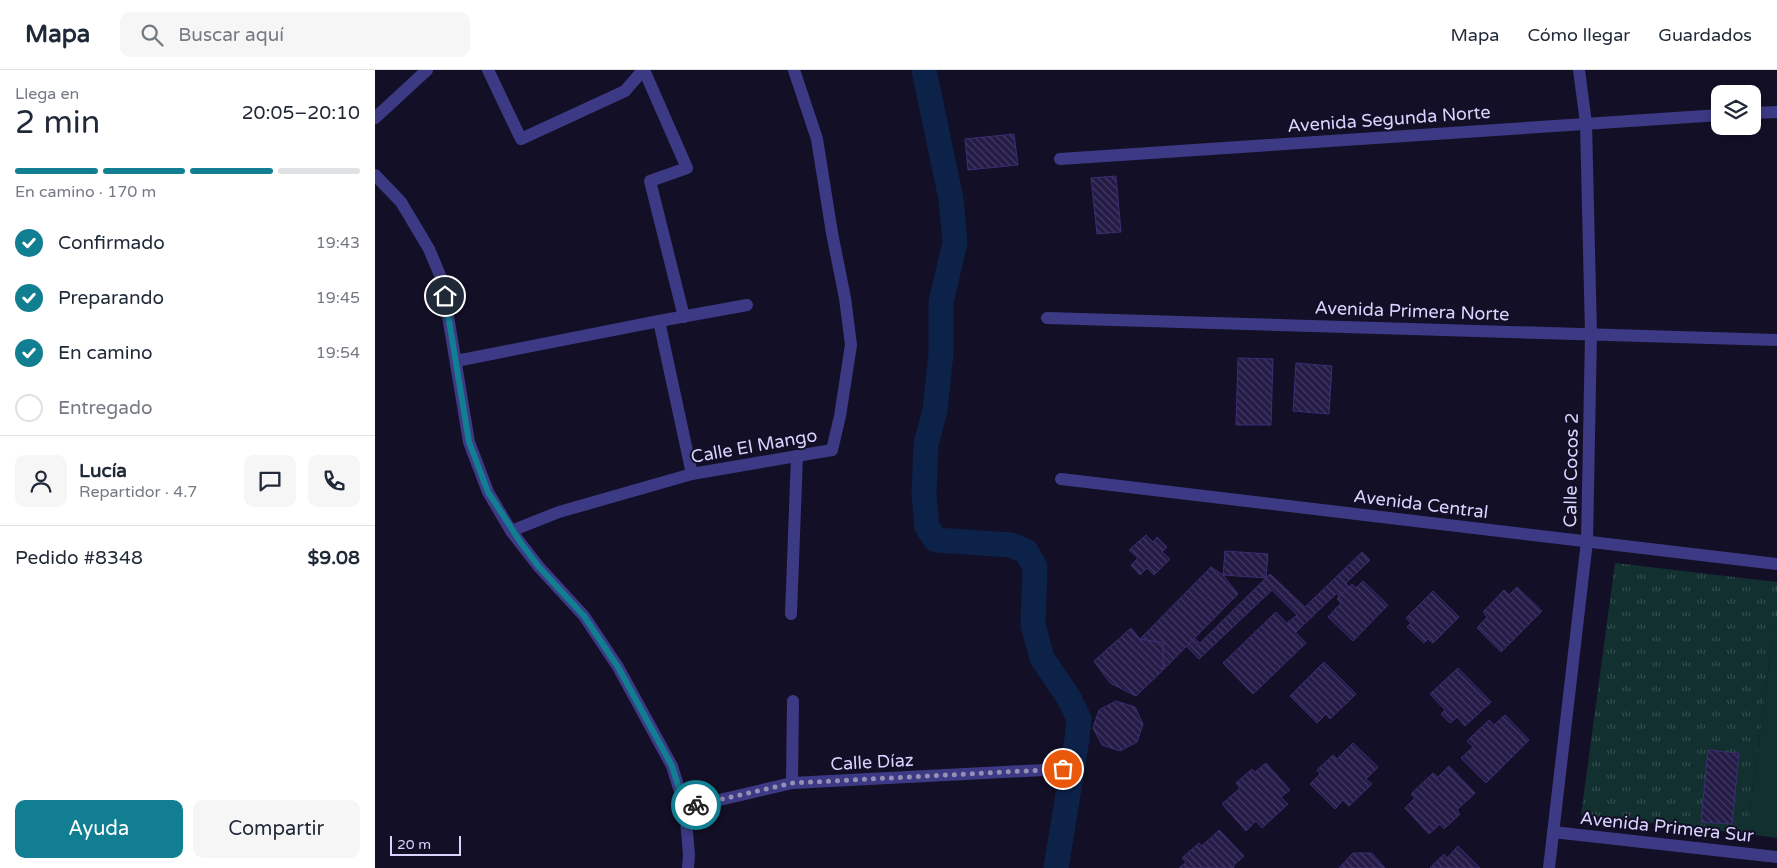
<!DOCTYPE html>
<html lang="es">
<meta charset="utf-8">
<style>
body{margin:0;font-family:"Varela Round",sans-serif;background:#f6f6f7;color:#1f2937;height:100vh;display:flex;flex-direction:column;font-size:19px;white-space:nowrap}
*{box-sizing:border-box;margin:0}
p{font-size:16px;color:#747a83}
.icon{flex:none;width:28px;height:28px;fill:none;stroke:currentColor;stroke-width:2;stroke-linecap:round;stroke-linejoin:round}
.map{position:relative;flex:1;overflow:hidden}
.side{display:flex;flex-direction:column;background:#fff;width:375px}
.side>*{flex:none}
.buttons{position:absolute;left:1336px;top:15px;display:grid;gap:10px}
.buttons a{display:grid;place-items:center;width:50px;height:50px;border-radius:10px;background:#fff;box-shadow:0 2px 8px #0003;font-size:25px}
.scale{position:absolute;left:15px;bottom:12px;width:71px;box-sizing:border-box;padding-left:5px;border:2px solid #d9d4ff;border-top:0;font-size:14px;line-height:18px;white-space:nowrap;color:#d9d4ff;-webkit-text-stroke:4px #130f26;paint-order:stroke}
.pin{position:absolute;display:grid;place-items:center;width:42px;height:42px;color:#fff;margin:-21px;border:2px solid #fff;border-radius:50%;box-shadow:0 1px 5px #0007}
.courier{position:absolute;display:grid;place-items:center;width:50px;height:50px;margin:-25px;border:4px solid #117e91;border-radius:50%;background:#fff;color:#222;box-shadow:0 1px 6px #0007}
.summary em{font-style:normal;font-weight:600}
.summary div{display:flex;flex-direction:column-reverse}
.summary{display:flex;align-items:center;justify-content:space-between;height:85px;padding:0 15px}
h1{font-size:32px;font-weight:600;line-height:38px}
.bar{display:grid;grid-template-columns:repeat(4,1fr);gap:8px 5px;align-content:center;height:60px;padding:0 15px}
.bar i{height:6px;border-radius:4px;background:#e0e1e3}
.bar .current{background:#117e91}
.bar p{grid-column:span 4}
.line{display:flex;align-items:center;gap:12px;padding:0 15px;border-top:1px solid #e0e1e3}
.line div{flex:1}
.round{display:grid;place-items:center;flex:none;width:52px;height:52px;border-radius:10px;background:#f6f6f7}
ol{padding:0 15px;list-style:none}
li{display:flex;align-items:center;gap:15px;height:55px}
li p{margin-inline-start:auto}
li .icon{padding:5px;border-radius:50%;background:#117e91;color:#fff;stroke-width:4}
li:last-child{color:#747a83}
li i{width:28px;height:28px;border:2px solid #e0e1e3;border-radius:50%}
.action{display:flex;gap:10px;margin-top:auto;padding:10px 15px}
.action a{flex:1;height:58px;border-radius:10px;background:#117e91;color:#fff;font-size:20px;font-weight:600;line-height:58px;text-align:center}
.action a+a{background:#f6f6f7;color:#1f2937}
header{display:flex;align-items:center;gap:30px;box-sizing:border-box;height:70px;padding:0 25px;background:#fff;border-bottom:1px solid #e0e1e3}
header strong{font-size:24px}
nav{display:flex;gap:28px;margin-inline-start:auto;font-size:18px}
.search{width:350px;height:45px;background:#f6f6f7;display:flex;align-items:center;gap:12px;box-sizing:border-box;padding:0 18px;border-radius:10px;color:#747a83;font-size:19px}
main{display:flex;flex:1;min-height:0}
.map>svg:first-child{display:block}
.grass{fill:#12302f}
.park{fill:url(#park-tufts)}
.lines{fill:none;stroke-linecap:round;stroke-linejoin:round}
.canal{stroke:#0c2248;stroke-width:25}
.building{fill:url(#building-back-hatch);stroke:#3b2d73}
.service{stroke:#3d3a85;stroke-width:12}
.minor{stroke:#3d3a85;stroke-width:12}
.tertiary{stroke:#3d3a85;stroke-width:12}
.done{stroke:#948fb3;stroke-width:5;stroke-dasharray:0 9}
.route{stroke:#117e91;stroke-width:6}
.labels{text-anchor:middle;stroke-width:4;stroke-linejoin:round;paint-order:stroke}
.street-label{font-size:18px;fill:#d9d4ff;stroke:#130f26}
</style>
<header>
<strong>Mapa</strong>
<div class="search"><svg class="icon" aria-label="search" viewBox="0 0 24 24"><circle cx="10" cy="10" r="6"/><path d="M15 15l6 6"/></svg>Buscar aquí</div>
<nav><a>Mapa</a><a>Cómo llegar</a><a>Guardados</a></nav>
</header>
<main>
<section class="side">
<div class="summary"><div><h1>2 min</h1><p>Llega en</p></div><em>20:05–20:10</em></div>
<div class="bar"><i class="current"></i><i class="current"></i><i class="current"></i><i></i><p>En camino · 170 m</p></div>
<ol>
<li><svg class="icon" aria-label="check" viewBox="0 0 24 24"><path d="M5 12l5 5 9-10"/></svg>Confirmado<p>19:43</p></li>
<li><svg class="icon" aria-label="check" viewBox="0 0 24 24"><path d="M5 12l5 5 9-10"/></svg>Preparando<p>19:45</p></li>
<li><svg class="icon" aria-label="check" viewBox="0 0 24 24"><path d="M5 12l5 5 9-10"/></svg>En camino<p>19:54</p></li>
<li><i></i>Entregado</li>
</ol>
<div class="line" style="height:90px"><a class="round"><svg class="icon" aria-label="person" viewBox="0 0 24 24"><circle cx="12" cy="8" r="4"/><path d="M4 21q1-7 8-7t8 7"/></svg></a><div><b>Lucía</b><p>Repartidor · 4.7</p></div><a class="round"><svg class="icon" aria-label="chat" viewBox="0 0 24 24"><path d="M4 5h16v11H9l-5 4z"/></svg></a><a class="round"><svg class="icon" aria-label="phone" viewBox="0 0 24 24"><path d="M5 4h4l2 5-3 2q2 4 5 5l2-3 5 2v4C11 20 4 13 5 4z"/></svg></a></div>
<div class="line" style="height:65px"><div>Pedido #8348</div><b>$9.08</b></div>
<div class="action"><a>Ayuda</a><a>Compartir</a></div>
</section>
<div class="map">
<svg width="1402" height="798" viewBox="0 0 1402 798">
<defs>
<pattern id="park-tufts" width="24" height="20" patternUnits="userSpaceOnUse" patternTransform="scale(1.25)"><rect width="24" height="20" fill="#12302f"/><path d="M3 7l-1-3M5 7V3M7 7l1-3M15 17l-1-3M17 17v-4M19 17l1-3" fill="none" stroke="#344d4e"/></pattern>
<pattern id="building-back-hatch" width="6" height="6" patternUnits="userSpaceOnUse" patternTransform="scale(1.25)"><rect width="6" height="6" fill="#241b47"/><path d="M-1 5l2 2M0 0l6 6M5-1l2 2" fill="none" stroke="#433b63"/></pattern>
</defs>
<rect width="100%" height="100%" fill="#130f26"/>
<polygon class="grass" points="1400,547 1402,547 1402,768 1372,764"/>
<polygon class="park" points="1240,493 1402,512 1402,547 1400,547 1372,764 1206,745"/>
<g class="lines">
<polyline class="canal" points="549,0 576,129 580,173 566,232 566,283 560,340 551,374 549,425 552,457 561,470 636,475 651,481 660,497 658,555 667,588 694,628 704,649 702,669 681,798"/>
</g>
<g class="building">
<polygon points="639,64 643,95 593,100 590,69"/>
<polygon points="741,106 746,162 722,164 716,108"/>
<polygon points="863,288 898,289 896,355 861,355"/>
<polygon points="921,293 957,296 954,344 918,341"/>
<polygon points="771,465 778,472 782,467 792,477 787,482 795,489 779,505 772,498 765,505 756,495 763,488 754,480"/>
<polygon points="850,481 893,484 891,508 848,505"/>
<polygon points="987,482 995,490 971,513 974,517 964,527 962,523 921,562 912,553 922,545 897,520 824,589 811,576 819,568 825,573 895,504 930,537"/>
<polygon points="836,497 848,505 863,524 788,600 788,573 765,569"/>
<polygon points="988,511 1013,535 978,571 953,547 966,533 962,529 977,514 981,518"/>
<polygon points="1142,517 1167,541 1126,582 1102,558 1112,547 1108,542 1129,520 1134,525"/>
<polygon points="1058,521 1084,547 1058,573 1053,569 1049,573 1032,557 1036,553 1031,548"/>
<polygon points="901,542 931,573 878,624 848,593"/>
<polygon points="756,558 765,569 788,573 788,600 761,626 735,613 719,591"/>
<polygon points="949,592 981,624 955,649 951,644 942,653 915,626"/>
<polygon points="1083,598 1116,632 1090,656 1082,647 1075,653 1066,644 1070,640 1055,624"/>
<polygon points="741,631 760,637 768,654 762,672 745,681 727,675 718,658 724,640"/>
<polygon points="1130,645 1154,670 1111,713 1086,688 1098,677 1092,671 1114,650 1119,655"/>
<polygon points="978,673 1003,697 991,709 997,714 974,736 968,730 960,739 935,714 945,704 942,700 958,685 962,689"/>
<polygon points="1333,680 1364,683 1357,754 1326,752"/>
<polygon points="891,693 915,720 906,727 913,734 887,758 881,751 871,761 847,734 865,718 861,713 877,699 880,702"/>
<polygon points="1074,696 1100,723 1082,740 1085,744 1069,759 1065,754 1054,764 1030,738 1040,728 1036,724 1058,703 1063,707"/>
<polygon points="844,760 869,786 858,796 859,798 804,798 811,792 807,788 824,773 827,776"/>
<polygon points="1083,776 1105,798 1055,798 1069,784 1072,788"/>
<polygon points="978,783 997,783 1010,798 964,798"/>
</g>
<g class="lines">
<g class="service">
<polyline points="113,0 146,69 250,21 268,0"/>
<polyline points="269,0 312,98 275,111 309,247"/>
<polyline points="419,0 442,69 457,163 470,228 476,275 465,346 457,380"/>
<polyline points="284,251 372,235"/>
<polyline points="81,291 284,251 317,404"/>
<polyline points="416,544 422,386"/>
<polyline points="417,713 418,631"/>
</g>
<g class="minor">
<polyline points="1378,43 1402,42"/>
<polyline points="0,48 52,0"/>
<polyline points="685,89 1345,45"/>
<polyline points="672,248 1402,270"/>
<polyline points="686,409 1402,494"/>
<polyline points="136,461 184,442 317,404 457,380"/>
<polyline points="310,738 417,713 688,699"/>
<polyline points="1178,762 1402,787"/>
<polyline points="1174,798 1212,471 1216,264 1211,53 1204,0"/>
</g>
<polyline class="tertiary" points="0,105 26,132 54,179 67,210 94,372 113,422 136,461 164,497 209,546 243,597 297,696 310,738 314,785 313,798"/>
</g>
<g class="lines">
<polyline class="done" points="321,735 418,713 688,699"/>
<polyline class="route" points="70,226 94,372 113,422 146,473 164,497 209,546 243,597 297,696 310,738 321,735"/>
</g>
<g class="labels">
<g class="street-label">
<text transform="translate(1014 49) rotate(-4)" y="6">Avenida Segunda Norte</text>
<text transform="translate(1037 241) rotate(2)" y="6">Avenida Primera Norte</text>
<text transform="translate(379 376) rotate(-10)" y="6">Calle El Mango</text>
<text transform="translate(1196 400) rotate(-89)" y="6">Calle Cocos 2</text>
<text transform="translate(1046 434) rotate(7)" y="6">Avenida Central</text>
<text transform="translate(497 692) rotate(-3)" y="6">Calle Díaz</text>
<text transform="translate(1292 757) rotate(6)" y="6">Avenida Primera Sur</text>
</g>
</g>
</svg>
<div class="buttons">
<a><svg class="icon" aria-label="layers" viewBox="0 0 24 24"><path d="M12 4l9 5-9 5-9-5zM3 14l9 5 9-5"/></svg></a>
</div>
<div class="scale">20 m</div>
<div class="pin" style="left:688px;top:699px;background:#ea580c"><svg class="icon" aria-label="bag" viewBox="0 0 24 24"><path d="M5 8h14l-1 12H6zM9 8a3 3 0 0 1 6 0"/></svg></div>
<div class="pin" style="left:70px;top:226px;background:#1f2937"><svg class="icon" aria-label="home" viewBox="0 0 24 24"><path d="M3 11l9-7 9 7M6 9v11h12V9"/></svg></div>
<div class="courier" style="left:321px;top:735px"><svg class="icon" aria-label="bike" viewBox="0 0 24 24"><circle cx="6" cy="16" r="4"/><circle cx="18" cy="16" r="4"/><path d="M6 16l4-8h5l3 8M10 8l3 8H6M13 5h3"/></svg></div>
</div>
</main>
